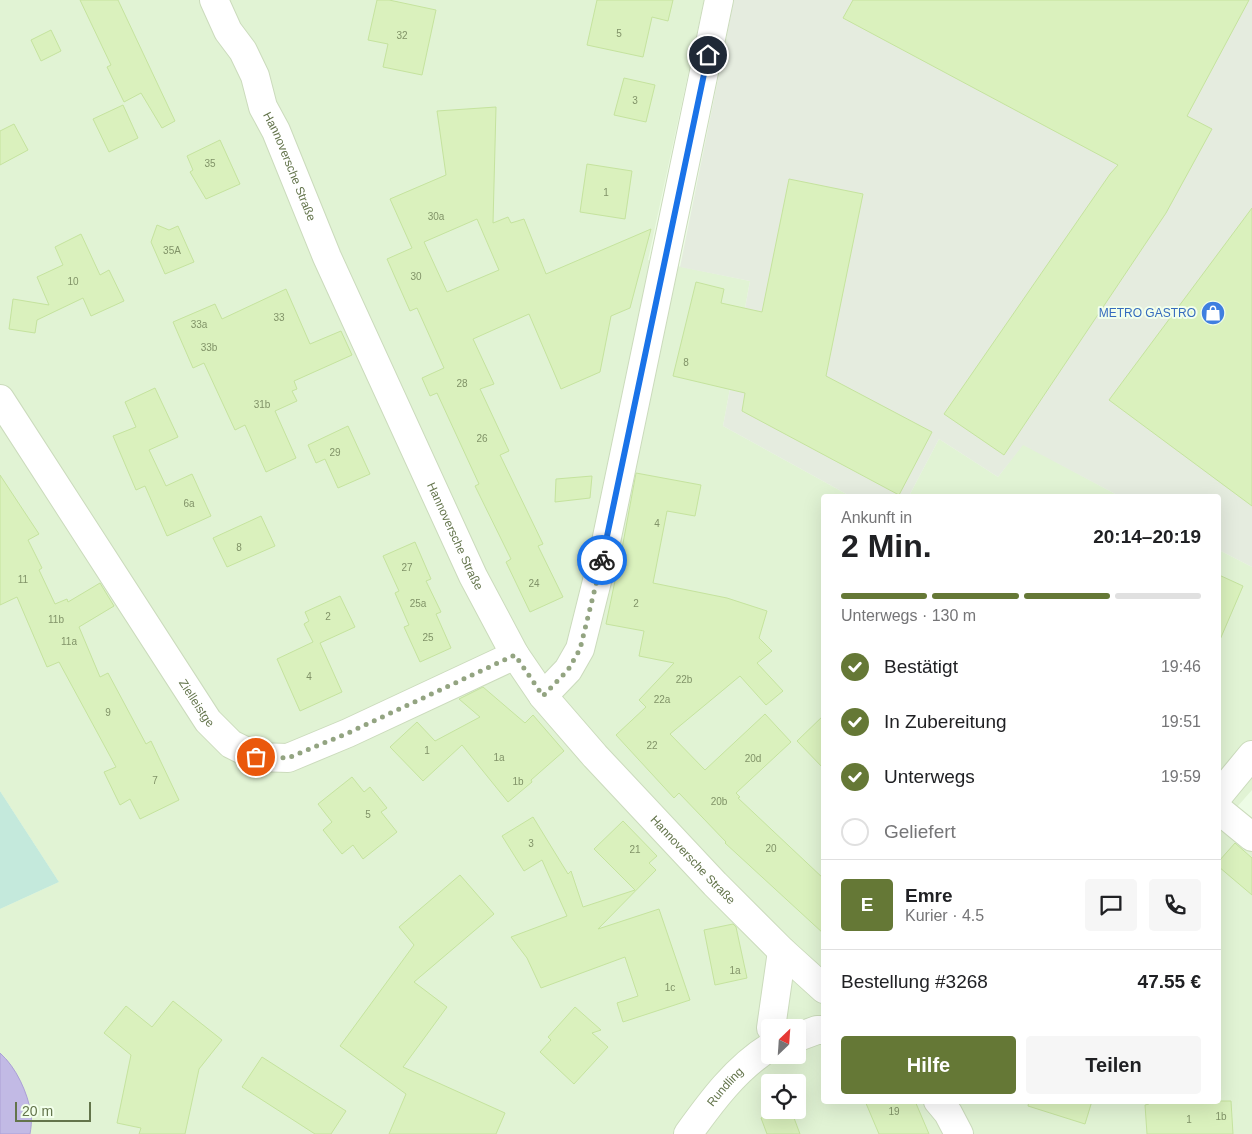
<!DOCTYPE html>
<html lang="de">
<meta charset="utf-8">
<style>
body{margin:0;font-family:Arial,sans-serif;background:#f6f6f6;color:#202124;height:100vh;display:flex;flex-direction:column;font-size:19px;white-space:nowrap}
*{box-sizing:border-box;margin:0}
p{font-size:16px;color:#757577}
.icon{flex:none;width:28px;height:28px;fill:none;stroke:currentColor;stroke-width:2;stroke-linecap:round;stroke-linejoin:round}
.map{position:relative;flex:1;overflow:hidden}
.side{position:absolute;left:821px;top:494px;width:400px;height:610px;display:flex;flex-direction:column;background:#fff;border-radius:5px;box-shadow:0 5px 20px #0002}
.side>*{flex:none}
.needle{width:32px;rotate:25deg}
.buttons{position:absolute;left:761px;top:1019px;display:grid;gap:10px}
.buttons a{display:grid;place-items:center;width:45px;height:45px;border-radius:5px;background:#fff;box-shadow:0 5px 20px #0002;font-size:25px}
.scale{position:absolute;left:15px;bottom:12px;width:76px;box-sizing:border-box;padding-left:5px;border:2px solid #63744b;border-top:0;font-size:14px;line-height:18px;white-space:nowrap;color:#63744b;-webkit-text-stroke:4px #f2ffeb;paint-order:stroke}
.pin{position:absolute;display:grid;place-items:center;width:42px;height:42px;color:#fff;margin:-21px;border:2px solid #fff;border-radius:50%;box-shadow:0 1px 5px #0007}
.courier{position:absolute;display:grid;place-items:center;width:50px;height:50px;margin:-25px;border:4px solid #1a73e8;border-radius:50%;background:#fff;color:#222;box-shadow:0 1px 6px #0007}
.head em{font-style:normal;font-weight:700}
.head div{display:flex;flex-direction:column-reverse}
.head{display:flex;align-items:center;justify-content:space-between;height:85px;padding:0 20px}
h1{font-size:32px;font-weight:700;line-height:38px}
.bar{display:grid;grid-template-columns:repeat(4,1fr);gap:8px 5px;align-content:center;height:60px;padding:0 20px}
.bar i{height:6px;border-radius:4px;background:#e0e0e0}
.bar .on{background:#657836}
.bar p{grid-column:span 4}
.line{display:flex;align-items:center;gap:12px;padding:0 20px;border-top:1px solid #e0e0e0}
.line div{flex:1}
.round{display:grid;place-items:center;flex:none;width:52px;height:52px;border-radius:5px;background:#f6f6f6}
ol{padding:0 20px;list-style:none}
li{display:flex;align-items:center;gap:15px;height:55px}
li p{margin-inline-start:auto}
li .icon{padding:5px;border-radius:50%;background:#657836;color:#fff;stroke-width:4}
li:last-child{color:#757577}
li i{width:28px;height:28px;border:2px solid #e0e0e0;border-radius:50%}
.action{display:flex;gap:10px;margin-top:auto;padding:10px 20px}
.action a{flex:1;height:58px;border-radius:5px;background:#657836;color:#fff;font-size:20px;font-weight:700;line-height:58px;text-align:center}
.action a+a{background:#f6f6f6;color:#202124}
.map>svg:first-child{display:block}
.residential{fill:#e1f3d4;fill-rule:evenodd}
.industrial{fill:#e5ecdf}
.green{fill:#c4e9dc}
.water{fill:#c2bae5;stroke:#aba0d6}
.building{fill:#daf1bd;stroke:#c5e39e;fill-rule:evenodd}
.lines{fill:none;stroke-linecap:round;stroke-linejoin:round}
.minor-casing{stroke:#cbdbbc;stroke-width:30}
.minor{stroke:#fff;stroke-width:28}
.done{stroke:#93a481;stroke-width:5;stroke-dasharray:0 9}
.route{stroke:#1a73e8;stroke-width:6}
.labels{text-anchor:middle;stroke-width:4;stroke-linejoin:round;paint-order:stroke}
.number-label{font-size:10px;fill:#819368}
.street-label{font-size:12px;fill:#63744b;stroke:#f2ffeb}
.shop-label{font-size:12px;fill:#366cbe;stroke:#f2ffeb;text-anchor:end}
</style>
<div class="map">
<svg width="1252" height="1134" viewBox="0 0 1252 1134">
<rect width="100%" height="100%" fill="#edfce5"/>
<g class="residential">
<path d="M0,0h704l-56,260 102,21 -27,145 127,70h-26v605h395v-551l33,17v223l-15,17 15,13v314h-1222l2,-19 -26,-57 -6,-5v-144l59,-27 -59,-91zM770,1028h28v27h-28zM770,1082h28v28h-28z"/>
<polygon points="939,439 998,477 1023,444 1119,496 909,496"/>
</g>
<polygon class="industrial" points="734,0 1252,0 1252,567 1219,550 1219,496 1119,496 1023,445 998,477 939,439 909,496 850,496 723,426 750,281 680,267"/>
<polygon class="green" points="0,791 59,882 0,909"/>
<path class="water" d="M0,1053c16,14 28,40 31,61 1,7 0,14 -1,20h-30z"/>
<g class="building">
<polygon points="80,0 118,0 175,121 162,128 141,93 124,102 107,67 111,65"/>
<polygon points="377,0 389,0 436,10 422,75 383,67 388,44 368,40"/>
<polygon points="597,0 673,0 668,21 652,17 643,57 587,45"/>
<polygon points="853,0 1249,0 1187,116 1212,129 1166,213 1004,455 944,414 1110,174 1118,165 843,18"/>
<polygon points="51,30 61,51 41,61 31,40"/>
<polygon points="624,78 655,85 646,122 614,115"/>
<polygon points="123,105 138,138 109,152 93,119"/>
<path d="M496,107l-3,116 15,-6 3,6 13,-4 22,55 105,-45 -21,79 -19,8 -11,56 -39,17 -32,-75 -56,25 21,45 -14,5 29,62 -9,4 43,89 -5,2 25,51 -33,15 -24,-50 5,-3 -36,-73 4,-2 -42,-91 -7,3 -8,-18 22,-10 -27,-60 -7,3 -23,-52 25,-11 -22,-49 56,-24 -9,-64zM477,219l22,51 -52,22 -23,-50z"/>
<polygon points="14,124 28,150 0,165 0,131"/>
<polygon points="220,140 240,184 206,199 190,172 193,170 187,156"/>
<polygon points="587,164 632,171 625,219 580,212"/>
<polygon points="789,179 863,194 826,376 932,432 899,495 742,411 745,393 673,376 696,282 724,289 721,303 762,312"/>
<polygon points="1252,208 1252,506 1109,400"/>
<polygon points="157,225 169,230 178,226 194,262 165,274 151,242"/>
<polygon points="81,234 100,275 109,270 124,301 91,316 83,298 37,320 35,333 9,329 13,299 49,305 37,277 63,265 55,247"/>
<polygon points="286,289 310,344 341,331 352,355 294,381 297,389 292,391 297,401 275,411 296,458 266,472 245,425 235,430 204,363 193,368 173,322 215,304 222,319"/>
<polygon points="155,388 178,437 149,450 166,486 192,474 211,516 167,536 145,486 136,490 113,436 136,427 125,402"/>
<polygon points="348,426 370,474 338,488 325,459 316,463 308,445"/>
<polygon points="636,473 701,485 695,516 667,511 653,583 727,598 767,611 759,638 772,651 757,663 783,691 766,705 740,676 670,734 705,770 765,714 791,742 736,793 740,797 738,798 824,879 824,934 725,843 726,842 679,793 674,798 616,735 646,707 639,700 674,663 639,656 644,631 606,624 616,576 617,576"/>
<polygon points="0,475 39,534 28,540 42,568 39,570 55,604 67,599 68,602 100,583 114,606 79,627 100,677 108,673 146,744 151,741 179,800 140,819 130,799 120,805 104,772 116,767 59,662 47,667 17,597 0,605"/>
<polygon points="592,476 590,498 555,502 556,479"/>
<polygon points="261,516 275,546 227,567 213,538"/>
<polygon points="415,542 431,579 426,581 441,612 436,614 451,648 420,662 404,627 409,625 395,593 399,591 383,556"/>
<polygon points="1219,575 1243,586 1219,642"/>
<polygon points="340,596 355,627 320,643 342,692 300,711 277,659 313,642 304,624 309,621 305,612"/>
<polygon points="483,687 525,723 533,715 564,751 531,780 532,782 508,802 462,745 423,781 390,747 417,722 435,741 480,717 459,699"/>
<polygon points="824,715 824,769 797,741"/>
<polygon points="352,777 364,792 370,787 387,808 381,812 397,832 363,859 353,845 342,854 323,830 332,822 318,804"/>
<polygon points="533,817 568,874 571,871 583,907 635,890 594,849 623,821 657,856 649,863 656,870 598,929 659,909 690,1000 623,1022 617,1003 638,996 625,957 541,988 527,958 511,937 567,916 542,860 524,871 502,836"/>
<polygon points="1235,843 1252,858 1252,895 1219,867 1219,861"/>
<polygon points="460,875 494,914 414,982 447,1007 403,1067 505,1113 496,1134 389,1134 406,1094 340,1046 414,945 399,927"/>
<polygon points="733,924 736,927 747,978 715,985 704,930"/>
<polygon points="173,1001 222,1040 199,1069 185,1134 139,1134 141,1128 117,1123 131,1055 104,1033 126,1006 152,1027"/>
<polygon points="575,1007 601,1030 592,1033 608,1047 574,1084 540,1052 551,1040 548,1037"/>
<polygon points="262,1057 346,1111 331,1134 315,1134 242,1087"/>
<polygon points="865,1101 915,1101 929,1134 879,1134"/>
<polygon points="1029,1101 1092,1101 1085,1124 1028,1106"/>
<polygon points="1149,1101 1231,1101 1233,1134 1147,1134 1145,1105 1149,1104"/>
<polygon points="782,1110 791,1110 800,1134 767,1134 761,1118"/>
</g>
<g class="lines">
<g class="minor-casing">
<g id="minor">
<path id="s1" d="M214,0l14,31 15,20 12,25 8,31 13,24 51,126 146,319 42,79 28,41 52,60 120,128 67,67 42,38"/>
<path id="s2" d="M0,399l208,322 23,23 26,13 31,1 60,-25 167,-78"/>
<polyline points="543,696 568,670 580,649 602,561 719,0"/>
<polyline points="1219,795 1252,755"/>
<polyline points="1219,810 1252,837"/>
<polyline points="771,1028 782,951"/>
<polyline points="798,1037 817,1030 824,1030"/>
<polyline points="938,1101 948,1113 959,1134"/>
<path id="s3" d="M688,1134c23,-32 48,-66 82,-87"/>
</g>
</g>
<use href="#minor" class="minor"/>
</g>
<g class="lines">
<polyline class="done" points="256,757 288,758 348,733 515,655 543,696 568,670 580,649 602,560"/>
<polyline class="route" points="602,560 708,55"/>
</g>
<defs>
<g id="shop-disc" transform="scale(1.25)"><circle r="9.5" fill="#3f7fe0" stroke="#f2ffeb"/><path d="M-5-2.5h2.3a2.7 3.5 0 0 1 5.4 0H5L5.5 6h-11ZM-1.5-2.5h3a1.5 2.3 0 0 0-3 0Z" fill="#fff"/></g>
</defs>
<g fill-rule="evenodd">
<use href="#shop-disc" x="1213" y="313"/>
</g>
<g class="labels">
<g class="number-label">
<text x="619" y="37">5</text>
<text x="402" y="39">32</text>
<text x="635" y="104">3</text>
<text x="210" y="167">35</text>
<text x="606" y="196">1</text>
<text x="436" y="220">30a</text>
<text x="172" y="254">35A</text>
<text x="416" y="280">30</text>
<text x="73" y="285">10</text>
<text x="279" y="321">33</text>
<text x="199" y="328">33a</text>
<text x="209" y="351">33b</text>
<text x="686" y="366">8</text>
<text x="462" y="387">28</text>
<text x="262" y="408">31b</text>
<text x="482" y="442">26</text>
<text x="335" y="456">29</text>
<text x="189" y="507">6a</text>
<text x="657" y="527">4</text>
<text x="239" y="551">8</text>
<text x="407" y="571">27</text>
<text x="23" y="583">11</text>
<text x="534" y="587">24</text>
<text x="418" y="607">25a</text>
<text x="636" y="607">2</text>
<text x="328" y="620">2</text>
<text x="56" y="623">11b</text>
<text x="428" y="641">25</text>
<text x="69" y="645">11a</text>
<text x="309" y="680">4</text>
<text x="684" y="683">22b</text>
<text x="662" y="703">22a</text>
<text x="108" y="716">9</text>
<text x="652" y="749">22</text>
<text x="427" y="754">1</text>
<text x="499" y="761">1a</text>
<text x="753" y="762">20d</text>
<text x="155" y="784">7</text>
<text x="518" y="785">1b</text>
<text x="719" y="805">20b</text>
<text x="368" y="818">5</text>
<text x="531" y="847">3</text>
<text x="771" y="852">20</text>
<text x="635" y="853">21</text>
<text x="735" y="974">1a</text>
<text x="670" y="991">1c</text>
<text x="894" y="1115">19</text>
<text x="1221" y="1120">1b</text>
<text x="1189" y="1123">1</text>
</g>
<g class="street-label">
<text dy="4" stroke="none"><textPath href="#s1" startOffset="184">Hannoversche Straße</textPath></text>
<text dy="4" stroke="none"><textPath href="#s1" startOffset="589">Hannoversche Straße</textPath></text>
<text dy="4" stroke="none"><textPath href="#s2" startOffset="362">Zielleistge</textPath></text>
<text dy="4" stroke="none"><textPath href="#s1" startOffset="994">Hannoversche Straße</textPath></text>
<text dy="4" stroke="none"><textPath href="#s3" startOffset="60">Rundling</textPath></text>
</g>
<g class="shop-label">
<text x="1196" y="317">METRO GASTRO</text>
</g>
</g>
</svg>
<div class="buttons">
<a><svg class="needle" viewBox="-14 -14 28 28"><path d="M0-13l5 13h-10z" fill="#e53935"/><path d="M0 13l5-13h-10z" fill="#757577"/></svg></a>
<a><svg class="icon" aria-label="locate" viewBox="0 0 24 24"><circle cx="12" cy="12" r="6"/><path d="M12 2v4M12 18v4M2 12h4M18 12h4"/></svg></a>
</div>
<div class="scale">20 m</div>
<div class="pin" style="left:256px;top:757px;background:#ea580c"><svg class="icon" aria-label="bag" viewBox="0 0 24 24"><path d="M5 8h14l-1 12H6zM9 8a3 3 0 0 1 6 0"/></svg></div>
<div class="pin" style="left:708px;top:55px;background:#1f2937"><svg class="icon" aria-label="home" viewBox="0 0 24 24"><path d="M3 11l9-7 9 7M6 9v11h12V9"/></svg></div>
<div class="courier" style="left:602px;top:560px"><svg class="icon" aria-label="bike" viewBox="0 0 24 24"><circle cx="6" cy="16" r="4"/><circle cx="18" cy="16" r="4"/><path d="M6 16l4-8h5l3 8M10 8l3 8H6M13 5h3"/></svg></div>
<section class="side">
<div class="head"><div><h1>2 Min.</h1><p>Ankunft in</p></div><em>20:14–20:19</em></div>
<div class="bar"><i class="on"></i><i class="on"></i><i class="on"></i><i></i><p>Unterwegs · 130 m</p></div>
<ol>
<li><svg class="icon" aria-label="check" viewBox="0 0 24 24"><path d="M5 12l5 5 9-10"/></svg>Bestätigt<p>19:46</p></li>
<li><svg class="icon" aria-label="check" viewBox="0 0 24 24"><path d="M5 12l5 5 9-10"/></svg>In Zubereitung<p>19:51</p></li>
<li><svg class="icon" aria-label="check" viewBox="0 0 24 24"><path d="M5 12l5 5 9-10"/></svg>Unterwegs<p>19:59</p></li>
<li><i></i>Geliefert</li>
</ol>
<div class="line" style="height:90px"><b class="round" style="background:#657836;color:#fff">E</b><div><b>Emre</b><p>Kurier · 4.5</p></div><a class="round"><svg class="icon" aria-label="chat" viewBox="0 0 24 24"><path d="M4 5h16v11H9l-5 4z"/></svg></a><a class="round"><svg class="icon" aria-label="phone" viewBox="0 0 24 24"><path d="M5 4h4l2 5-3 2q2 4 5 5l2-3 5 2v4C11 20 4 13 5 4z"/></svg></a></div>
<div class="line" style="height:65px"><div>Bestellung #3268</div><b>47.55 €</b></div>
<div class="action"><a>Hilfe</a><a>Teilen</a></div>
</section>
</div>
